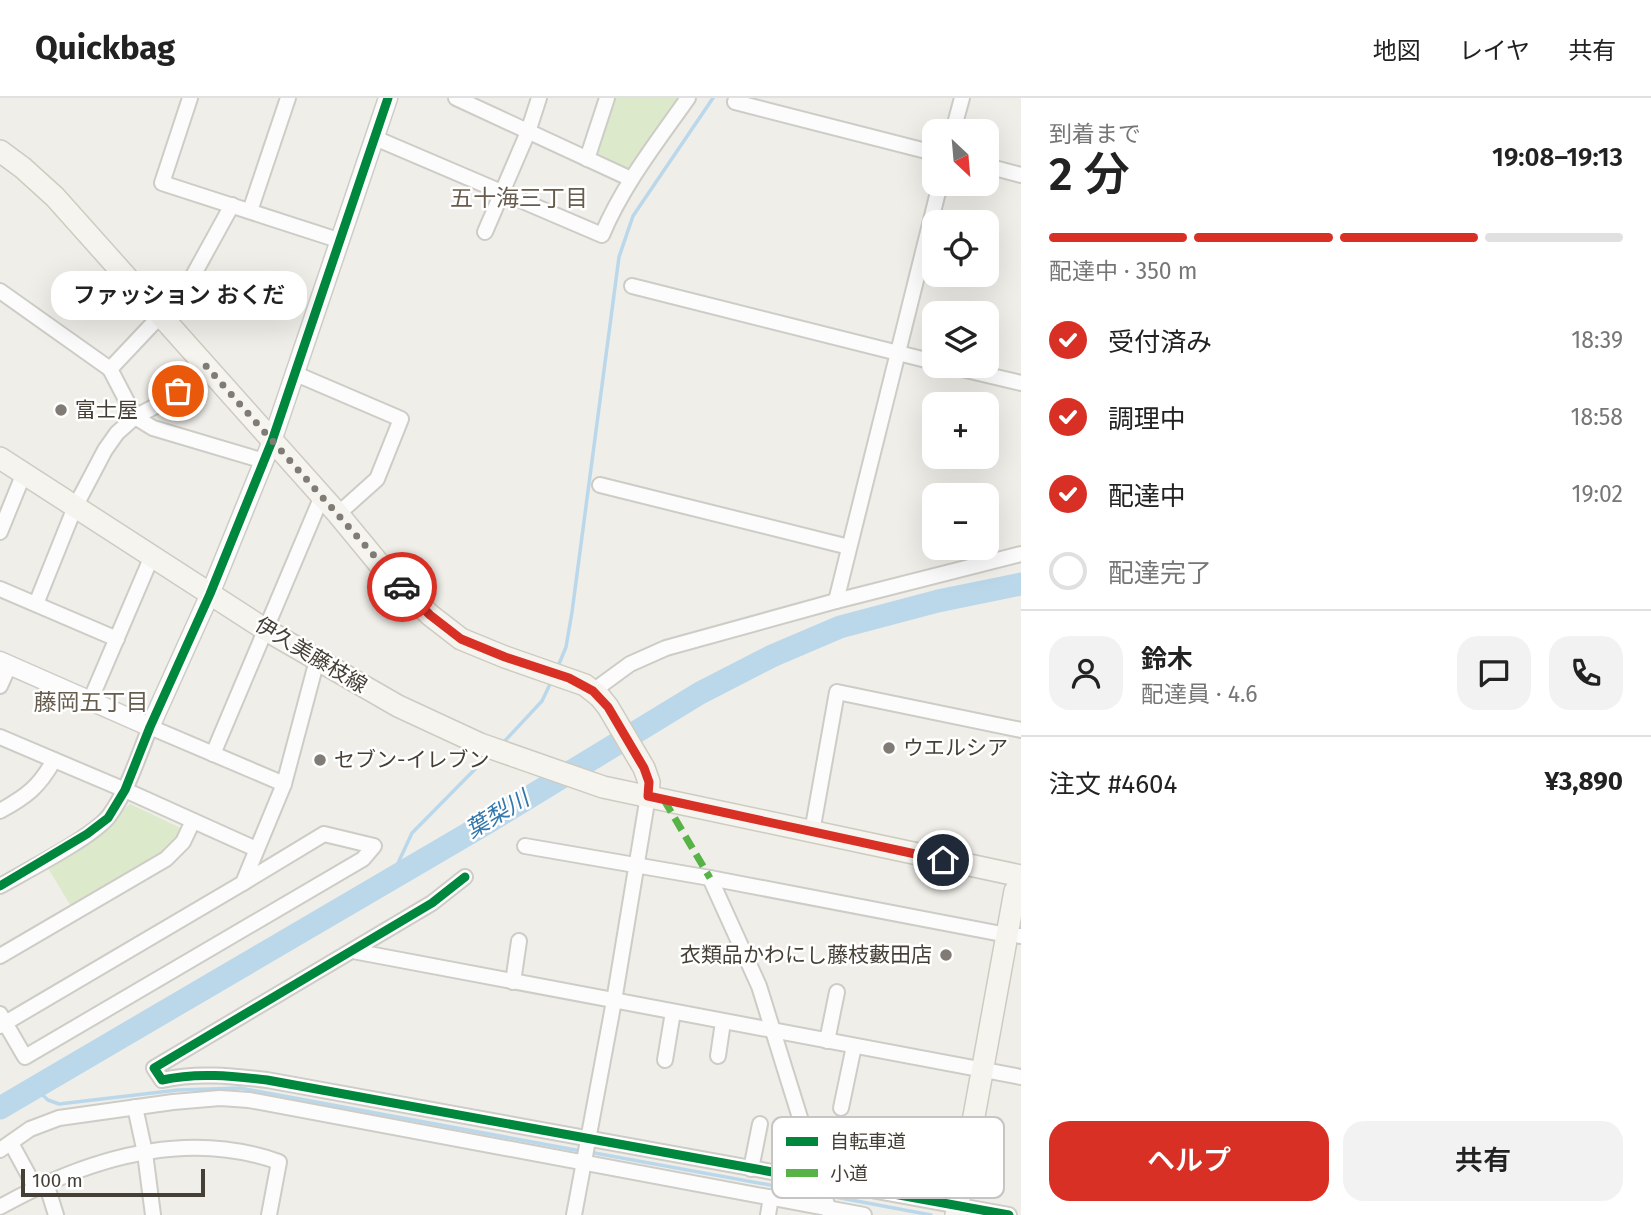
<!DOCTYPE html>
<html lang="ja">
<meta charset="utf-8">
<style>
body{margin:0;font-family:"Fira Sans","Noto Sans JP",sans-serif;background:#f2f2f2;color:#222;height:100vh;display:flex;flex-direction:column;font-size:26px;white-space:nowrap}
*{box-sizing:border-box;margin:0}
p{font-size:23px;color:#767676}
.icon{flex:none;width:38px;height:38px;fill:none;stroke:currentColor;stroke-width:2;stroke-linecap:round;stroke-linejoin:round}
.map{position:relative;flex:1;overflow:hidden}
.panel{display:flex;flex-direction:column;background:#fff;width:630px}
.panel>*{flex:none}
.needle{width:46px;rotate:154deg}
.tools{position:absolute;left:922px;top:21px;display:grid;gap:14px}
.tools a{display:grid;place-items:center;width:77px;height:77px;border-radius:14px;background:#fff;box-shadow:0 7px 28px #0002;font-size:35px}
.scale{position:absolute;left:21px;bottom:18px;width:184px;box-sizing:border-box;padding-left:7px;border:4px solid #453f36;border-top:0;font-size:19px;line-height:24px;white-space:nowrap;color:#453f36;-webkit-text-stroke:5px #fff;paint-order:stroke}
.pin{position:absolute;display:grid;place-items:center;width:60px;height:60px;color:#fff;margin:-30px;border:4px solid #fff;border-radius:50%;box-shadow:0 2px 7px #0007}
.courier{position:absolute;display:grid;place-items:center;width:70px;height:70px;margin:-35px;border:5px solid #d93025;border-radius:50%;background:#fff;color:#222;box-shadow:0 2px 9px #0007}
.bubble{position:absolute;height:49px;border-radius:21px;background:#fff;box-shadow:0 7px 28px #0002;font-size:23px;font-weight:600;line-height:49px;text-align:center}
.summary em{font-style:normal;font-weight:600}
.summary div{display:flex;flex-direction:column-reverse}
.summary{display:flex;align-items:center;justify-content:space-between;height:119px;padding:0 28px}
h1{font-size:46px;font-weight:600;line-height:52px}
.bar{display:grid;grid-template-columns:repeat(4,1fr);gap:10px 7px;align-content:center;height:84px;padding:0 28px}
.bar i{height:9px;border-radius:5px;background:#e0e0e0}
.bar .current{background:#d93025}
.bar p{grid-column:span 4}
.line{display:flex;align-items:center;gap:18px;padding:0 28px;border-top:2px solid #e0e0e0}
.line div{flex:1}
.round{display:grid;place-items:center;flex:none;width:74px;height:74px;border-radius:21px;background:#f2f2f2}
ol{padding:0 28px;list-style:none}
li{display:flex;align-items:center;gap:21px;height:77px}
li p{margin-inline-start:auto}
li .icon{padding:7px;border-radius:50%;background:#d93025;color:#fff;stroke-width:4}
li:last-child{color:#767676}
li i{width:38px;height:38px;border:4px solid #e0e0e0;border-radius:50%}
.button{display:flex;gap:14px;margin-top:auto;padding:14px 28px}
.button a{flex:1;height:80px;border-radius:21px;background:#d93025;color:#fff;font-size:28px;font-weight:600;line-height:80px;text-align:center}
.button a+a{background:#f2f2f2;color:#222}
header{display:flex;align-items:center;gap:42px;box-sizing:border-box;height:98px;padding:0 35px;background:#fff;border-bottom:2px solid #e0e0e0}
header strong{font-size:33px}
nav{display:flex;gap:38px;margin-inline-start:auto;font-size:24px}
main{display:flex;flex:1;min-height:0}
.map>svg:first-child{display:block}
.green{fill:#dce9ca}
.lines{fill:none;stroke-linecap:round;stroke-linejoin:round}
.stream{stroke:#bbd8eb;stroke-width:3.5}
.river{stroke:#bbd8eb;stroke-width:23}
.minor-casing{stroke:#cdccc7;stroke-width:18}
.tertiary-casing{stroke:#cdccc7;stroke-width:21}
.secondary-casing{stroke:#cecbc0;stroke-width:24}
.minor{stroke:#fdfcfc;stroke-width:14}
.tertiary{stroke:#fdfcfc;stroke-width:18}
.secondary{stroke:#f6f4ef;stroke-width:21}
.quiet{stroke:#57b346;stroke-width:7;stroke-dasharray:14 7;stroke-linecap:butt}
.cycleway-casing{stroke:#fff;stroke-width:13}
.cycleway{stroke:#00873e;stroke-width:9}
.done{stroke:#807c75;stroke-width:7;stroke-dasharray:0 12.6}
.route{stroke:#d93025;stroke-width:9}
.poi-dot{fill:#807c75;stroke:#fff;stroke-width:2.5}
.labels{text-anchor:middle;stroke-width:5;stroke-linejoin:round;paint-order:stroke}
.poi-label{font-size:21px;fill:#453f36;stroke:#fff;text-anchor:start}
.street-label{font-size:21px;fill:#453f36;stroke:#fff}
.neighbourhood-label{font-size:23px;fill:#675d4e;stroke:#fff}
.water-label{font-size:23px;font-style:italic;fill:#3477ab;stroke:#fff}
.key{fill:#fff;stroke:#c7c5c3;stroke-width:2}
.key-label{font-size:19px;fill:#453f36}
</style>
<header>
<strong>Quickbag</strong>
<nav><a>地図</a><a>レイヤ</a><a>共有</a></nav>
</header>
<main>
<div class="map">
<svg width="1021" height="1117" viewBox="0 0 1021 1117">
<rect width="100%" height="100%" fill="#efeee9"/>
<g class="green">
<polygon points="614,0 678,0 628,72 595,55"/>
<polygon points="130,706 185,732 161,757 71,808 46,767 92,739"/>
</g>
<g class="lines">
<g class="stream">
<polyline points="557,571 566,549 572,514 619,159 633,118 713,0"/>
<polyline points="502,646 542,603 551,584"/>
<polyline points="392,778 412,735 488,658"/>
<polyline points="34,989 48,1002 59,1006 178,992 240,990 581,1053"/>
<polyline points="589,1054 819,1096"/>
<polyline points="830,1098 931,1117"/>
</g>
<polyline class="river" points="0,1010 490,723 700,595 772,558 840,529 938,503 1021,486"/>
<g class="minor-casing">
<g id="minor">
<polyline points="190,0 162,85 341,143"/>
<polyline points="456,0 631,81"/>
<polyline points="735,4 934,55"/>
<polyline points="953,33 962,0"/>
<path d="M375,40l227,97c21,-50 55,-93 86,-137"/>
<polyline points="587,61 607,0"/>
<polyline points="987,68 1021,77"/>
<polyline points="250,113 288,0"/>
<polyline points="485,134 528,34 539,0"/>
<polyline points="632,188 934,264"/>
<polyline points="0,193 110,271"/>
<polyline points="161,217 110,271 135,319 153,330 264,363"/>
<polyline points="167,225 232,107"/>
<polyline points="949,268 1021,285"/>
<polyline points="296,276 401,321 377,381 338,416"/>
<polyline points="600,387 849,449"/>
<polyline points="0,434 24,375"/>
<polyline points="0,491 117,541"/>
<polyline points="836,503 940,86"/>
<polyline points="36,506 75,409 105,352 117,335 135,319 167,302 206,268"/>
<polyline points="0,588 9,568"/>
<polyline points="593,593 630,566 666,550 836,503 1021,456"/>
<polyline points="90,603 152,458"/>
<polyline points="0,639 125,692 256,751"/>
<polyline points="213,656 322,398"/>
<path d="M0,713c27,-15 39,-24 54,-51"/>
<polyline points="812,734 837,594 1021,632"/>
<polyline points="525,748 710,780 1007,837"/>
<path d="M465,779l-33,26 -278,165 8,12c35,-8 70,-4 105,0l742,135"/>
<polyline points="710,780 759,888 830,1116"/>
<path d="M0,788c26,-15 93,-49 109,-70 19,-26 29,-59 41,-89l134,57"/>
<polyline points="1020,838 1021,838"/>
<polyline points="353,853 1021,979"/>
<polyline points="0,858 166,761 183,744 193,723"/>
<polyline points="513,884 519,843"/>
<polyline points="0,916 25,959 363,761 374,748 324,736 243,785"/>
<polyline points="0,928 243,785 284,686 317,562"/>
<polyline points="827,943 837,894"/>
<polyline points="718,958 723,924"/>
<polyline points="665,962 673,914"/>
<polyline points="135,1009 145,1055 153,1117"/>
<polyline points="841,1010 854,948"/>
<polyline points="11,1045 35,1089"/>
<polyline points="0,1052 30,1031 59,1020 173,1004 220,1000 249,1002 864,1117"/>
<polyline points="751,1071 760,1026"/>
<polyline points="46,1085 56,1117"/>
<path d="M0,1109c84,-47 184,-79 279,-45l-10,53"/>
<polyline points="574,1117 614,903 648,698"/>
<polyline points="768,1117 771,1099"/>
</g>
</g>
<g class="tertiary-casing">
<polyline id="tertiary" points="0,563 150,629 210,496 272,343 388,0"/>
</g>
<g class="secondary-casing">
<g id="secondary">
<polyline points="0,53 23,70 55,99 338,416 385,473 430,517 461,541 505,559 585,587 600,599 608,609 644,670 649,684 648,698"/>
<polyline points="0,360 266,532 398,608 480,646 603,689 1021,778"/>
<polyline points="956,1117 1015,793 1021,786"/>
</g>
</g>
<use href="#minor" class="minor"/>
<use href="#tertiary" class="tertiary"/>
<use href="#secondary" class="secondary"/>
<polyline class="quiet" points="664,702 710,780"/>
<g class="cycleway-casing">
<g id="cycleway">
<path d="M465,779l-33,26 -278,165 8,12c35,-8 70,-4 105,0l742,135"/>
<polyline points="0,788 87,736 108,720 125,692 150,629 210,496 272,343 388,0"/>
</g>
</g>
<use href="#cycleway" class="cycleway"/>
</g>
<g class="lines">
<polyline class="done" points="178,293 206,268 402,489"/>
<polyline class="route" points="402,489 430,517 461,541 505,559 569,580 593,593 608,609 644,670 649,684 648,698 943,762"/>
</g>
<g class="poi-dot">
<circle cx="61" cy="312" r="7"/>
<circle cx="889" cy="650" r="7"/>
<circle cx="320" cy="662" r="7"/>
<circle cx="946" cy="857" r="7"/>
</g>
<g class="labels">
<g class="poi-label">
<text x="75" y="319">富士屋</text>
<text x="903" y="657">ウエルシア</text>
<text x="334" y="669">セブン-イレブン</text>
<text x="932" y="864" text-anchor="end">衣類品かわにし藤枝藪田店</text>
</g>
<g class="street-label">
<text transform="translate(311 557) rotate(31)" y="7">伊久美藤枝線</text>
</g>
<g class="neighbourhood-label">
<text x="519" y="108">五十海三丁目</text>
<text x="91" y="612">藤岡五丁目</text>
</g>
<g class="water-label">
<text transform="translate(497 716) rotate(-31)" y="8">葉梨川</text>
</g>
</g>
<rect x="772" y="1019" width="232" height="81" rx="10" class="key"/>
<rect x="786" y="1039" width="32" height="9" fill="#00873e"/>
<rect x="786" y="1071" width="32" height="8" fill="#57b346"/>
<g class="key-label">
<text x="830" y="1050">自転車道</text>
<text x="830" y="1082">小道</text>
</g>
</svg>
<div class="tools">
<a><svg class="needle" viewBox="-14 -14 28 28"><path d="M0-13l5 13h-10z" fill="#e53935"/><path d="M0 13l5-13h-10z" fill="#767676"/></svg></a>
<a><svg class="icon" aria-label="locate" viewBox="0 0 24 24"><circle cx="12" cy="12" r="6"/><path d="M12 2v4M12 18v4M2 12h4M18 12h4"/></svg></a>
<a><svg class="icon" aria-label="layers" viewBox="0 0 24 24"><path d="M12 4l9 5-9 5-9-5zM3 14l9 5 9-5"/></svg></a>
<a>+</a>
<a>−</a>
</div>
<div class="scale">100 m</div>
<div class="pin" style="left:178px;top:293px;background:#ea580c"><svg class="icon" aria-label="bag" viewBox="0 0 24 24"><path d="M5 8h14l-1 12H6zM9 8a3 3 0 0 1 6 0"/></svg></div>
<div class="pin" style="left:943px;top:762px;background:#1f2937"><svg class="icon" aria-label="home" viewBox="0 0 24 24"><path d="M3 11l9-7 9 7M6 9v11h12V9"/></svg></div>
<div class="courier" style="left:402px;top:489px"><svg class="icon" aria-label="car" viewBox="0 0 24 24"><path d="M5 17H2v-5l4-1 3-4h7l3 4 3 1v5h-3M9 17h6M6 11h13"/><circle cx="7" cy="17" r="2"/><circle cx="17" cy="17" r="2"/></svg></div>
<div class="bubble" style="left:51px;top:173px;width:256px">ファッション おくだ</div>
</div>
<section class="panel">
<div class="summary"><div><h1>2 分</h1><p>到着まで</p></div><em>19:08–19:13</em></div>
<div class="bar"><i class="current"></i><i class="current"></i><i class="current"></i><i></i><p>配達中 · 350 m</p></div>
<ol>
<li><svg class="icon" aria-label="check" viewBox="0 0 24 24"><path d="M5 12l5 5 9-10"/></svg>受付済み<p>18:39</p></li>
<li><svg class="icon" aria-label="check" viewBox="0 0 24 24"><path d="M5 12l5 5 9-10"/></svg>調理中<p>18:58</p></li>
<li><svg class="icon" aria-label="check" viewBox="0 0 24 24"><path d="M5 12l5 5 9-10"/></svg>配達中<p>19:02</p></li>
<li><i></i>配達完了</li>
</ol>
<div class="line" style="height:126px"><a class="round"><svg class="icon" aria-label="person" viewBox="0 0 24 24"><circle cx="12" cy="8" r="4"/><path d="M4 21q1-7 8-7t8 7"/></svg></a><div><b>鈴木</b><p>配達員 · 4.6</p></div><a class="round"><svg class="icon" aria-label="chat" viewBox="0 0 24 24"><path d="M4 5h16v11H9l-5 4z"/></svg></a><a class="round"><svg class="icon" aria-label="phone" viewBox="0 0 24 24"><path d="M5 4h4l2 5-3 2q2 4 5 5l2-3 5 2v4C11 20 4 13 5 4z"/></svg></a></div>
<div class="line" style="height:91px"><div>注文 #4604</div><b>¥3,890</b></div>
<div class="button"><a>ヘルプ</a><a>共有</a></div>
</section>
</main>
